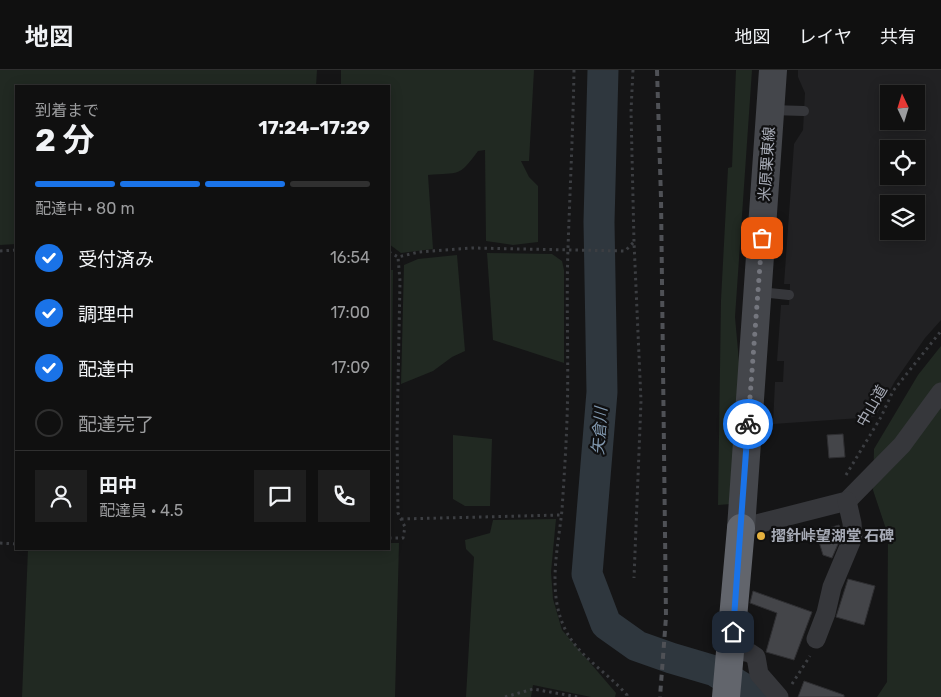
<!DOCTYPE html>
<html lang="ja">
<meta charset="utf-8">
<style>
body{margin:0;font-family:Rubik,"Noto Sans JP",sans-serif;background:#1e1e1e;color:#f1f3f6;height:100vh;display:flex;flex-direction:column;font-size:19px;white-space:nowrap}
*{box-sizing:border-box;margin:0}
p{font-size:16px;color:#9c9d9f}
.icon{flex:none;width:28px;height:28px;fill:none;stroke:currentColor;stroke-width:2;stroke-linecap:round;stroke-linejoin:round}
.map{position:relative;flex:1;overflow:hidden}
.panel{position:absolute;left:15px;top:15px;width:375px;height:465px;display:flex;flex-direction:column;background:#101010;border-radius:0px;box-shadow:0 2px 12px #0003,0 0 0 1px #303030}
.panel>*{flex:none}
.needle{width:32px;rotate:356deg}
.buttons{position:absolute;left:880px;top:15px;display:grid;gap:10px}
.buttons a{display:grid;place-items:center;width:45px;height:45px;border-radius:0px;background:#101010;box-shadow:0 2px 12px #0003,0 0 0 1px #303030;font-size:25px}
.pin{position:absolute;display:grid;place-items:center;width:42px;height:42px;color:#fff;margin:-21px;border-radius:10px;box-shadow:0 2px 8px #0006}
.courier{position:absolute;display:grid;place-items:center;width:50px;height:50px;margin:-25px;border:4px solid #1a73e8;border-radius:50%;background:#fff;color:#222;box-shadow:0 1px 6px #0007}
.overview em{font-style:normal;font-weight:700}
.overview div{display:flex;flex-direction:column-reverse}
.overview{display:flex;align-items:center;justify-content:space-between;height:85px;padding:0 20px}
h1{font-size:32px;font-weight:700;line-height:38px}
.bar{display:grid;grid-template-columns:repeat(4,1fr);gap:8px 5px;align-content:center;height:60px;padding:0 20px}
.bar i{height:6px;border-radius:4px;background:#303030}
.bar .active{background:#1a73e8}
.bar p{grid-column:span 4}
.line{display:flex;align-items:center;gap:12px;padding:0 20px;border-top:1px solid #303030}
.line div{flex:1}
.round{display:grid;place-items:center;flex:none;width:52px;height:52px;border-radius:0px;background:#1e1e1e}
ol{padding:0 20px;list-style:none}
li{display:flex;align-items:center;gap:15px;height:55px}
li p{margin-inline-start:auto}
li .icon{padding:5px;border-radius:50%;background:#1a73e8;color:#fff;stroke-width:4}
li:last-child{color:#9c9d9f}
li i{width:28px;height:28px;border:2px solid #303030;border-radius:50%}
header{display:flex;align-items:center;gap:30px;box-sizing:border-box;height:70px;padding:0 25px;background:#101010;border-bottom:1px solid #303030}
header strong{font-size:24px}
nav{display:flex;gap:28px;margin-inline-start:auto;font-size:18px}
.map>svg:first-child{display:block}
.built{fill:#212123;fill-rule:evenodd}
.green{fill:#212922}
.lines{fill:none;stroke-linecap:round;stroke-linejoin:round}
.river{stroke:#2f373e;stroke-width:31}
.building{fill:#444549;stroke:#2f2f32}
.path{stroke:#3c3e42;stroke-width:3;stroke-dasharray:2.5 4;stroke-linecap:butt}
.lane{stroke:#36373b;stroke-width:10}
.street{stroke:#36373b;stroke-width:19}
.secondary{stroke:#44464b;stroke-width:28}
.highway{stroke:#62656c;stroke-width:28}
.rail{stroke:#4f5156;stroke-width:4;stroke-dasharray:6 5;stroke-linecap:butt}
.done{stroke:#74767e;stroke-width:5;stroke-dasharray:0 9}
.route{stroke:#1a73e8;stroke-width:6}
.poi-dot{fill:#e5b13e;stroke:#101011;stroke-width:2}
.labels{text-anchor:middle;stroke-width:4.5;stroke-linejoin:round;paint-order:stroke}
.street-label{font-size:15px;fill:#a7abb6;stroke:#101011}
.poi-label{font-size:15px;font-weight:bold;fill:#a7abb6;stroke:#101011;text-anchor:start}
.water-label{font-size:16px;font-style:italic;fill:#8198af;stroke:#101011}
</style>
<header>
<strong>地図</strong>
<nav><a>地図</a><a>レイヤ</a><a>共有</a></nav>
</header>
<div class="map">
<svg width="941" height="627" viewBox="0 0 941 627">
<rect width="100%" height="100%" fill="#151516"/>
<path class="built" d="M798,0h143v250l-16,18 -30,43 -20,36 -102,7 2,-42h8l1,-21h-7l4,-56h8l1,-21h-6l10,-140 9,-14 2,-37 -7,-16zM889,24h27v27h-27zM889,79h27v27h-27zM889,134h27v27h-27z"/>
<g class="green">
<polygon points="0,0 317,0 316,16 16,16 16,174 0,175"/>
<path d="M341,0h193l-5,91h-8l8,16 9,9v56l-25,3 -27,-4 -1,-91 -7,1c-20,27 -18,21 -50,24l5,74 -32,4 -12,-9v-158h-48z"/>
<polygon points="736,0 752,0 735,247 740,303 731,434 718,435 721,230 728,98 732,97"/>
<polygon points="487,183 552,184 562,191 564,200 564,293 493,270"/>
<polygon points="457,185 465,281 452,287 433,301 401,314 404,195 418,189"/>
<polygon points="389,200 393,200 390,463 389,463"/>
<polygon points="941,276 941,627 877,627 887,612 888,465 873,420 874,379 918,305"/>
<polygon points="453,365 492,369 490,436 465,436 453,429"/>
<polygon points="556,449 551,502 553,529 562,560 616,623 615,627 591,627 533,615 531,627 466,627 474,487 466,479 465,470 490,463 493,450"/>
<polygon points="389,473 399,473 395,627 22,627 28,479 389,479"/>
</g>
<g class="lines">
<polyline class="river" points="603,0 599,152 602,322 587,504 606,554 637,576 671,588 715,601 741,617 752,627"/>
</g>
<g class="building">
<polygon points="843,364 845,387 829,388 827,365"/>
<polygon points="839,455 842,465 832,488 823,485 816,462"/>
<polygon points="848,509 875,516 864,555 836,547"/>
<polygon points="753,521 812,542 794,590 766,582 777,543 750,533"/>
<polygon points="804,611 844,625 844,627 798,627"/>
</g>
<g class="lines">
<g class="path">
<path d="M574,0c-1,59 -4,119 -6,178 -2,57 1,114 -1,171 -1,30 -3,60 -5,91 -4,38 -15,82 3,119 13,27 43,44 62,66l-1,2"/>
<polyline points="633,0 631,41 634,172 641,331 634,508"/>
<polyline points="0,181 16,180"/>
<polyline points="389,182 398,187 419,182 472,178 625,181 634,172"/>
<polyline points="846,405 881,347 893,321 941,261"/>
<polyline points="401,449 561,445"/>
<polyline points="389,468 403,468 405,457 398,443 397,366 400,211 398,187"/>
<polyline points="0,473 16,474"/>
<polyline points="792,614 810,586"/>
<polyline points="505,627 533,619 578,627"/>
</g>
<g class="lane">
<polyline points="771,40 804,41"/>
<polyline points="759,222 789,225"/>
</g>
<g class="street">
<polyline points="741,458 847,431 902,375 941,322"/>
<polyline points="816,569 826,543 832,517 853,467 852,453 847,431"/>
<polyline points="732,579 750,583 756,587 759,604 779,627"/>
</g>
<polyline class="secondary" points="741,458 773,0"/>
<polyline class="highway" points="726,627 741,458"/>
<polyline class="rail" points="657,0 661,128 666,547 660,627"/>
</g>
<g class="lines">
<polyline class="done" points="748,354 762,168"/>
<polyline class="route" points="733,562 748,354"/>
</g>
<circle class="poi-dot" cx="761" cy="466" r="5"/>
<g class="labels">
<g class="street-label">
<text transform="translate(767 94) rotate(-86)" y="5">米原栗東線</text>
<text transform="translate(872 336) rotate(-60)" y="5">中山道</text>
</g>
<g class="poi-label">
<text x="771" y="471">摺針峠望湖堂 石碑</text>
</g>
<g class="water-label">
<text transform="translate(599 361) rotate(-86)" y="6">矢倉川</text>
</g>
</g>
</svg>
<div class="buttons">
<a><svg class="needle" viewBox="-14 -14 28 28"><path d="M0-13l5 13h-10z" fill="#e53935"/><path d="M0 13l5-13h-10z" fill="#9c9d9f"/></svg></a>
<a><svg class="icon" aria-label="locate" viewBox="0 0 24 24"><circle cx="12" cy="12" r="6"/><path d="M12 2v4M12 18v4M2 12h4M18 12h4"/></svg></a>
<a><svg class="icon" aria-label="layers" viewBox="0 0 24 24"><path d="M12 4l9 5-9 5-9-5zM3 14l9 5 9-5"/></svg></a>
</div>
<div class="pin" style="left:762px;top:168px;background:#ea580c"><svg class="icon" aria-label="bag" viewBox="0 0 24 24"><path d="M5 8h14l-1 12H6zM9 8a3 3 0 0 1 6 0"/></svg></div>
<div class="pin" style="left:733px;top:562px;background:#1f2937"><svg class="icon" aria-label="home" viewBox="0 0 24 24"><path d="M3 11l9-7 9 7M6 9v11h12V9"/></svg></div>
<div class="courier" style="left:748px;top:354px"><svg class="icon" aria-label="bike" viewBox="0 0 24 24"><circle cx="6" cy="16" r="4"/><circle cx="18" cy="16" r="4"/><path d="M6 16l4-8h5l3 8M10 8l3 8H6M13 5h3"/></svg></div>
<section class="panel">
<div class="overview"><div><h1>2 分</h1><p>到着まで</p></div><em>17:24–17:29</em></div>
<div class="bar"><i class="active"></i><i class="active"></i><i class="active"></i><i></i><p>配達中 · 80 m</p></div>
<ol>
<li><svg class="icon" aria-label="check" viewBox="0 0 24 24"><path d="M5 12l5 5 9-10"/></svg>受付済み<p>16:54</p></li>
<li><svg class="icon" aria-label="check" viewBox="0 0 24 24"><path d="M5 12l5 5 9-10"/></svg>調理中<p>17:00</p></li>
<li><svg class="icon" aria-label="check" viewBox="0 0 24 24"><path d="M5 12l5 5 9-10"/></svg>配達中<p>17:09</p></li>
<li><i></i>配達完了</li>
</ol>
<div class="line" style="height:90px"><a class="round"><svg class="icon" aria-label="person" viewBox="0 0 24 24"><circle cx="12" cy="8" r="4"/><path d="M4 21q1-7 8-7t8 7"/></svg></a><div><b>田中</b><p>配達員 · 4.5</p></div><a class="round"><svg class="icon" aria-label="chat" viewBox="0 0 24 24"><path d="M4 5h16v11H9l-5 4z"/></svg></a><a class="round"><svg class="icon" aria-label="phone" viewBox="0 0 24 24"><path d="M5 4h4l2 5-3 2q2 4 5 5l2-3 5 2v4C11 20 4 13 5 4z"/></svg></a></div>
</section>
</div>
